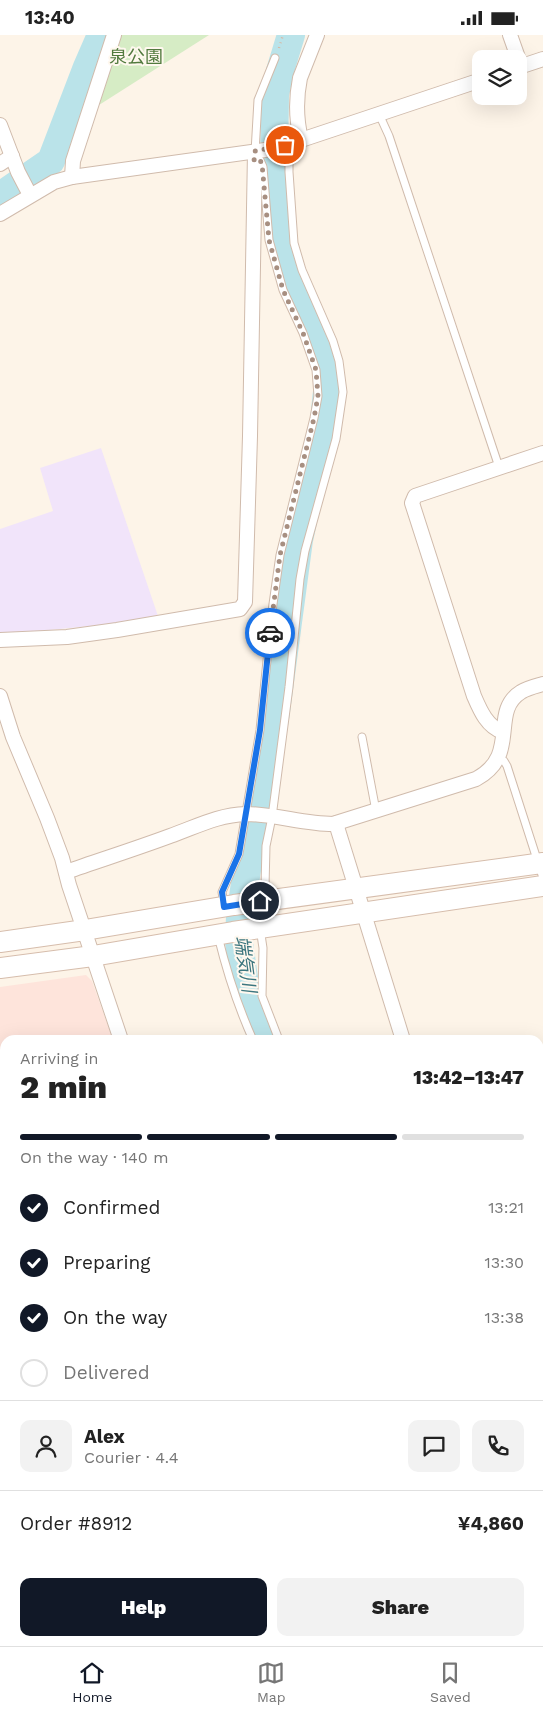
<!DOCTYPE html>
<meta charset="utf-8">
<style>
body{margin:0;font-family:"Work Sans","Noto Sans JP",sans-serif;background:#f2f2f2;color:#222;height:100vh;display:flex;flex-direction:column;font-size:19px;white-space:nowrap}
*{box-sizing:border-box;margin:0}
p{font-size:16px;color:#767676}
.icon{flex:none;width:28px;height:28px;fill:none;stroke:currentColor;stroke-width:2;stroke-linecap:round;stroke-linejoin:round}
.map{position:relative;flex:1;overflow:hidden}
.side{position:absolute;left:0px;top:1000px;width:544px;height:611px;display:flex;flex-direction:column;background:#fff;border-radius:15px 15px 0 0;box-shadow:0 5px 20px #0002}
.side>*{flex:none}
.buttons{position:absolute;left:472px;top:15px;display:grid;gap:10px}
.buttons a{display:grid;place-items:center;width:55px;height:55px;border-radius:10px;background:#fff;box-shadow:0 5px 20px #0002;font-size:25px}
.pin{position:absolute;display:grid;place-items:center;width:42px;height:42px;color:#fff;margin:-21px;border:2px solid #fff;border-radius:50%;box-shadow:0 1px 5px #0007}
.courier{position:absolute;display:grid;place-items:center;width:50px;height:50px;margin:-25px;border:4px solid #1a73e8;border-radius:50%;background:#fff;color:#222;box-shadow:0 1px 6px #0007}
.summary em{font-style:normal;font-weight:800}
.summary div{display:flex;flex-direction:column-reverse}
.summary{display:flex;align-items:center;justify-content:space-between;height:85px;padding:0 20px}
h1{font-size:32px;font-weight:800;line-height:38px}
.bar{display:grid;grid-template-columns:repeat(4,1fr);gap:8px 5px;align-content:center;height:60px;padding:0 20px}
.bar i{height:6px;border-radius:4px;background:#e0e0e0}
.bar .selected{background:#111827}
.bar p{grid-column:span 4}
.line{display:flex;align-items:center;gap:12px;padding:0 20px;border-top:1px solid #e0e0e0}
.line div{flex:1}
.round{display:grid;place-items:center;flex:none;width:52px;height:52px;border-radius:10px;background:#f2f2f2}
ol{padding:0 20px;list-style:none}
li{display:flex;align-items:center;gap:15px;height:55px}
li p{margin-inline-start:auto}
li .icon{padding:5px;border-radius:50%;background:#111827;color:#fff;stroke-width:4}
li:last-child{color:#767676}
li i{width:28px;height:28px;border:2px solid #e0e0e0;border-radius:50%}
.cta{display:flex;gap:10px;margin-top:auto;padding:10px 20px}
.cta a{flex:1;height:58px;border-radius:10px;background:#111827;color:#fff;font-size:20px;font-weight:800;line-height:58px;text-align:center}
.cta a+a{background:#f2f2f2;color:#222}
.status{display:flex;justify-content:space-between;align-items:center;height:35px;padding:0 25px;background:#fff;direction:ltr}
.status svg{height:14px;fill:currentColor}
.tabs{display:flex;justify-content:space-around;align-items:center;height:70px;border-top:1px solid #e0e0e0;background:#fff;font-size:14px;color:#767676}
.tabs a{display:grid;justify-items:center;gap:2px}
.tabs .selected{color:#111827}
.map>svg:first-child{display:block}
.commercial{fill:#fee4db}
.education{fill:#f1e4fa}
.green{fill:#d6ecc5}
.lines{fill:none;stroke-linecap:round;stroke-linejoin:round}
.river{stroke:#bae3e9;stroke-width:28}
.lane-casing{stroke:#d0bbac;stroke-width:9}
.street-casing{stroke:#d0bbac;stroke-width:16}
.secondary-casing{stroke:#d6bdac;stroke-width:22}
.path{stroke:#dab5a0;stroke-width:2.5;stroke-dasharray:1 4;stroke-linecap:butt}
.lane{stroke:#fff;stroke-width:7}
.street{stroke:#fff;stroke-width:14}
.secondary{stroke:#fff;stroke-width:20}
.done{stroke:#a78f81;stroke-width:5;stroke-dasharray:0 9}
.route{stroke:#1a73e8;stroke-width:6}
.labels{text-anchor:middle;stroke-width:4;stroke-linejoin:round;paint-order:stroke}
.park-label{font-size:18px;fill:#527a3e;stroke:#fff8ef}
.water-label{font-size:19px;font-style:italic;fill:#3c767f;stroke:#fff8ef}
</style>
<div class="status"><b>13:40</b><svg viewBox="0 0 49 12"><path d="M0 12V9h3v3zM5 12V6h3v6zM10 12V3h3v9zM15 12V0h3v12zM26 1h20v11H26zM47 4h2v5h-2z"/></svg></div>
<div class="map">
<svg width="543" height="1611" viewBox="0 0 543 1611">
<rect width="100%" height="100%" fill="#fdf4e8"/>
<polygon class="commercial" points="86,940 92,946 113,1005 5,1005 5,1245 0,1247 0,952"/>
<polygon class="education" points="101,413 159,584 0,600 0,494 53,476 40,433"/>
<polygon class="green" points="121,0 209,0 99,70"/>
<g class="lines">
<g class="river">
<polyline points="0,161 51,126 87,32 101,0"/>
<polyline points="263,1005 253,979 244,943 239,907 240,881 249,822 275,684 299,505 323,394 329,338 323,312 287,229 279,193 274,125 275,60 280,36 291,0"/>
<polyline points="454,1611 455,1606"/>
</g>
<g class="lane-casing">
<g id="lane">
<polyline points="379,79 389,101 499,432"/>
<polyline points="255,117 258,65 275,23"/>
<polyline points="362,702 376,776"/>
<polyline points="498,723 504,726 507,731 543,843"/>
<polyline points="266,863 265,852 266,811 272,782 289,652 300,544 305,516 336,404 343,357 339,326 333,306 302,235 294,208 289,137 289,109"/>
<polyline points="224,869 222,857 239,819 260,695 272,576 280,520 314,383 318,361 316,335 303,298 283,255 269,205 263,132 260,125 255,126"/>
<polyline points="260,893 263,913 262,961 279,1005"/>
<path d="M218,901c8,33 21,73 35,104"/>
<polyline points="0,1087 5,1086"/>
<polyline points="323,1606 325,1611"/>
<polyline points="434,1611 435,1606"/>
<polyline points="468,1611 468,1606"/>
</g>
</g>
<g class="street-casing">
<g id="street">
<polyline points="510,0 521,31"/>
<polyline points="519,32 543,24"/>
<polyline points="0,90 18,137 30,160"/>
<path d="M301,104c-5,-20 -5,-41 -1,-61l17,-43"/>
<polyline points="0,129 12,121"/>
<polyline points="72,142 73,126 114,0"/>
<polyline points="0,179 54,147 72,142 265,115 289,109 481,45"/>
<polyline points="0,605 67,602 117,595 240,574 245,567 250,401 255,117"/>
<polyline points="0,661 13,702 47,783 62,823 69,850 121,1005"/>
<path d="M503,697c-16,-5 -23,-22 -29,-36l-62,-193 3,-7 128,-43"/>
<polyline points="337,788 338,795 403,1005"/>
<path d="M66,837c34,-12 69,-23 104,-36 26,-9 47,-21 76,-22 29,0 58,10 87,10l143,-45c45,-24 13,-67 45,-87 6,-4 15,-6 22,-8"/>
<polyline points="539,1226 543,1225"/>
</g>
</g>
<g class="secondary-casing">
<g id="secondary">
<polyline points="0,907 85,895 234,870 543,828"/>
<polyline points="0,933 93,921 233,897 543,851"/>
<polyline points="539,1487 543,1485"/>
<polyline points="146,1611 161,1606"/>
</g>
</g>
<polyline class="path" points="279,13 283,0"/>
<use href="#lane" class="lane"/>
<use href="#street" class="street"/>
<use href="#secondary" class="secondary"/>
</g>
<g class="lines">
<polyline class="done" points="270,598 280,520 314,383 318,361 316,335 303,298 283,255 269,205 262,129 260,125 254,126 255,116 285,110"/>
<polyline class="route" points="260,866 224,872 222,857 239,819 260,695 270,598"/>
</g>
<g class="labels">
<g class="park-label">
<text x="136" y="28">泉公園</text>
</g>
<g class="water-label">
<text transform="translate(246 929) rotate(82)" y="7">端気川</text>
</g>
</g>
</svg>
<div class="buttons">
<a><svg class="icon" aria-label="layers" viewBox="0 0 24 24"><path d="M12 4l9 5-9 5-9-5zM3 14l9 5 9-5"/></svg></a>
</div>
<div class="pin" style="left:285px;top:110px;background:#ea580c"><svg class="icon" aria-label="bag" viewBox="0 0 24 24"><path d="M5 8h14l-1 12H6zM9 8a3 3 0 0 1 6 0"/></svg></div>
<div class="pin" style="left:260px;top:866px;background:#1f2937"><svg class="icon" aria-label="home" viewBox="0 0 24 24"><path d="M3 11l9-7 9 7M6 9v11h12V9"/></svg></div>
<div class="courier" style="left:270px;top:598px"><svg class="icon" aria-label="car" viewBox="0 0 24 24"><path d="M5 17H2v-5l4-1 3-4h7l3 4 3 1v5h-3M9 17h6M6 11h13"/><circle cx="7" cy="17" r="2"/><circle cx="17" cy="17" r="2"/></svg></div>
<section class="side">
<div class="summary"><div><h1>2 min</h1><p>Arriving in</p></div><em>13:42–13:47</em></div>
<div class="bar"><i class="selected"></i><i class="selected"></i><i class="selected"></i><i></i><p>On the way · 140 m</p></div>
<ol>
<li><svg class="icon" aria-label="check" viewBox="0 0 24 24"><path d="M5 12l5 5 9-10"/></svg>Confirmed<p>13:21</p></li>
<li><svg class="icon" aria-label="check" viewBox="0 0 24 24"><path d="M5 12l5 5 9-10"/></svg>Preparing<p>13:30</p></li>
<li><svg class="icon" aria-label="check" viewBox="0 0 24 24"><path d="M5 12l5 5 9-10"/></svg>On the way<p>13:38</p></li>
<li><i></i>Delivered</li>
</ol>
<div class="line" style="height:90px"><a class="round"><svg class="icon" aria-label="person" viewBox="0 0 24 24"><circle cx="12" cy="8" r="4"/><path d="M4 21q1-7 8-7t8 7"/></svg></a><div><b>Alex</b><p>Courier · 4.4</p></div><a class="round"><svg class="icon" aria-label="chat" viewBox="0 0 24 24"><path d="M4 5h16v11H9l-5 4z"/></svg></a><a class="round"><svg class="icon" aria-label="phone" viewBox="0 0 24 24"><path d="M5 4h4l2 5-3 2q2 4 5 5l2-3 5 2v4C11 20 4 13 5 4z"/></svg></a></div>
<div class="line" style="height:65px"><div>Order #8912</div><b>¥4,860</b></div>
<div class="cta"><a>Help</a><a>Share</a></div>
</section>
</div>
<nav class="tabs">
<a class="selected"><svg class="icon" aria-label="home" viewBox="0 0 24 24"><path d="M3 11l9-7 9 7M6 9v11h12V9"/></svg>Home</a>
<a><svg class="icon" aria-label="map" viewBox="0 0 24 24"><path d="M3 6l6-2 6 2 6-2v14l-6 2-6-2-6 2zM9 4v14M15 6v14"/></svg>Map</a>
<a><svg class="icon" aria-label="saved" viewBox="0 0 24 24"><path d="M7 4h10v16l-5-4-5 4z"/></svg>Saved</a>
</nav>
